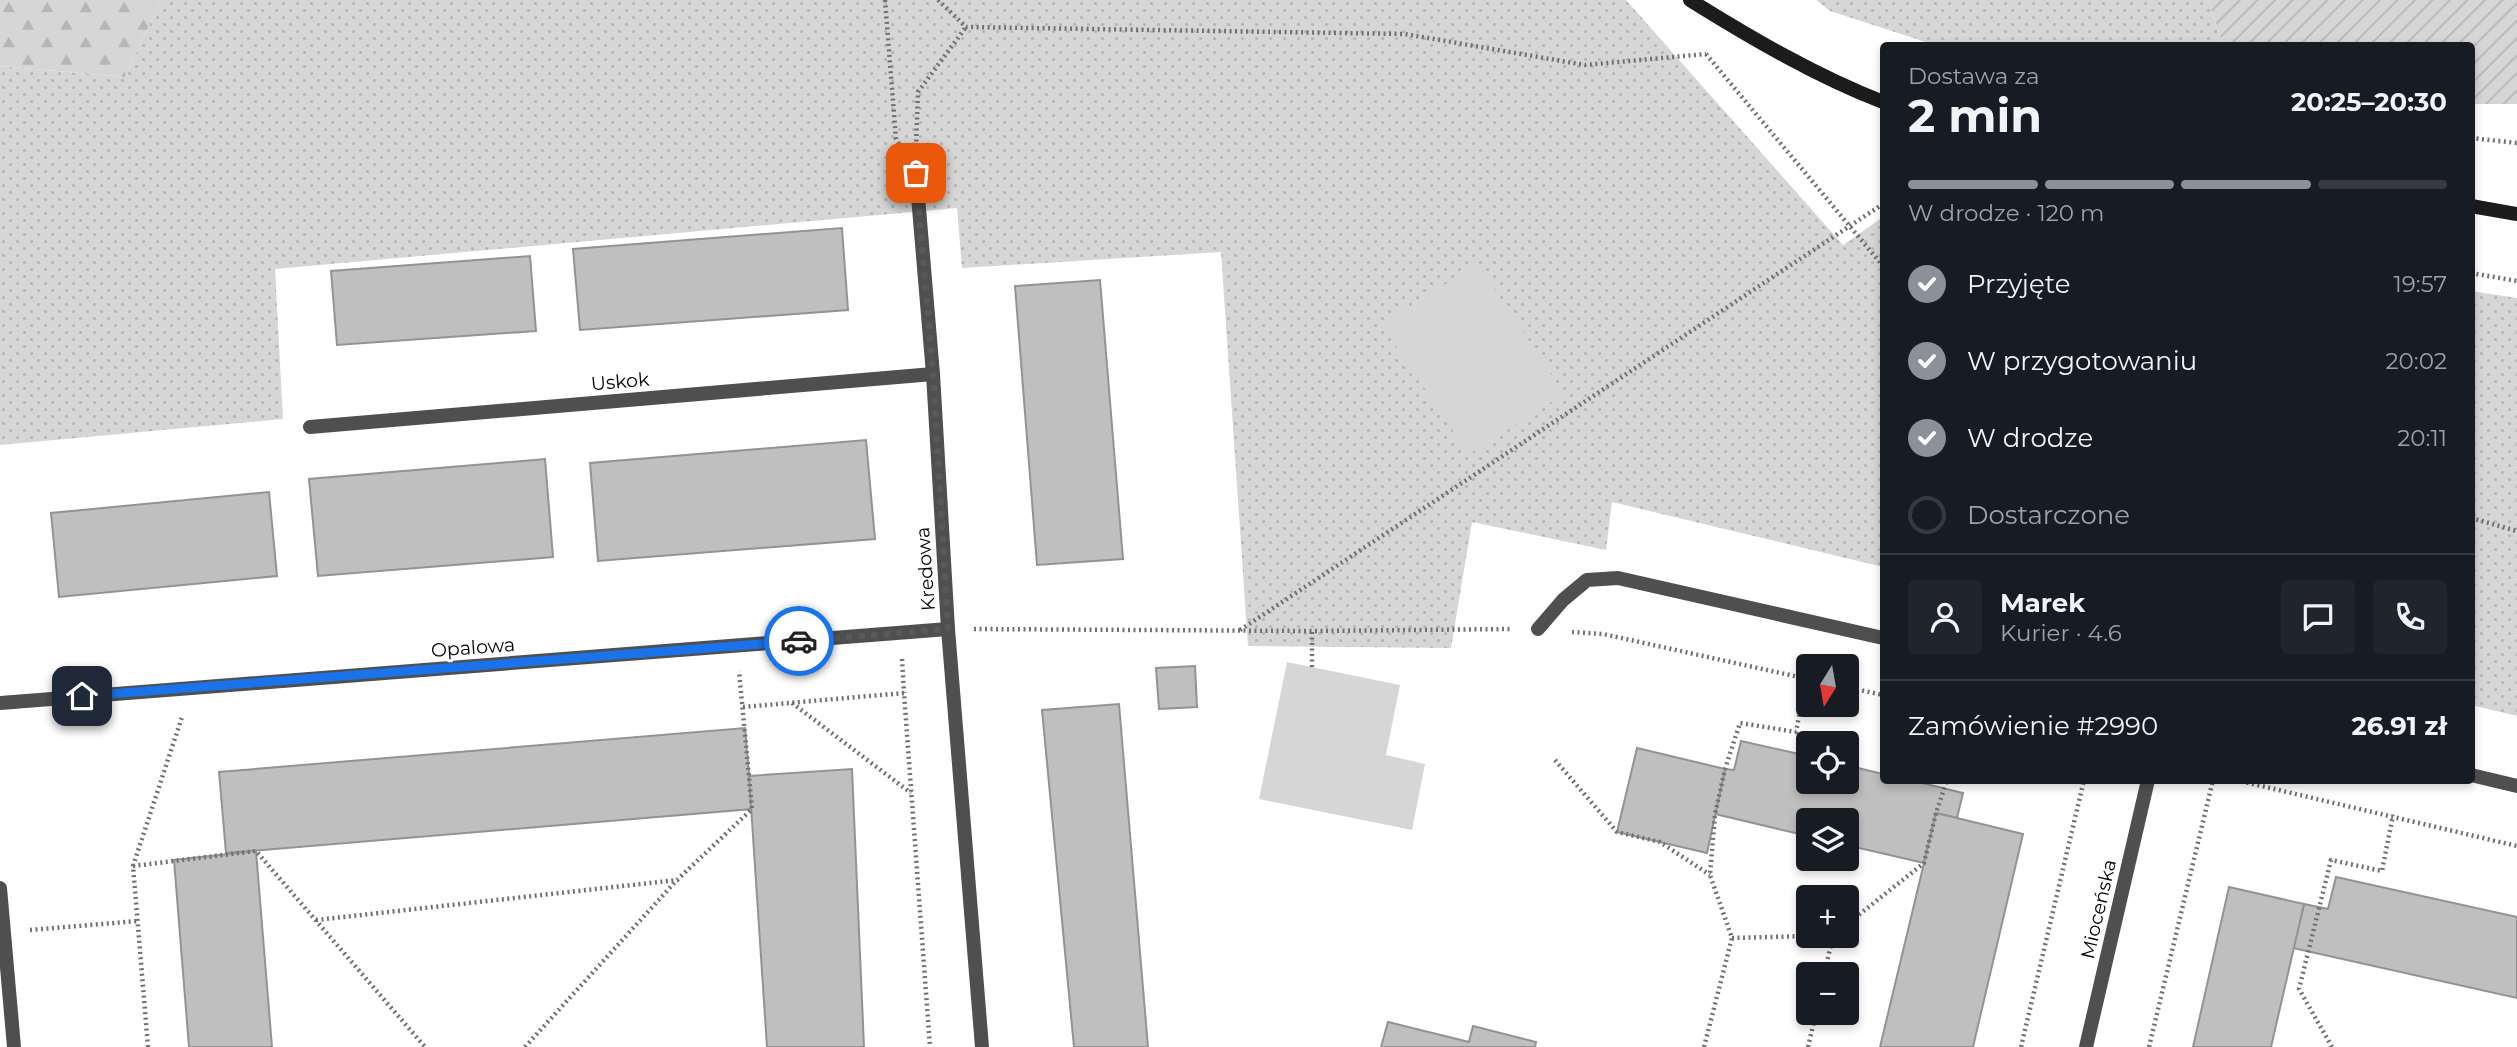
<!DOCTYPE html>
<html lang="pl">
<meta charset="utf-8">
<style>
body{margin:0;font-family:Montserrat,sans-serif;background:#20242c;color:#f1f3f6;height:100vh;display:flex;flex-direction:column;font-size:26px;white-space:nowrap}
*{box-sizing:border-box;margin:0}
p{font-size:23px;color:#9ea1a6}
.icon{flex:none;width:38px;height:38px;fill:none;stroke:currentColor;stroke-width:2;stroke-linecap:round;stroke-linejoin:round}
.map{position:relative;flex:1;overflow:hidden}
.sheet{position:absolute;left:1880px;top:42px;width:595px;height:742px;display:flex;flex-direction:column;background:#171b24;border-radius:7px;box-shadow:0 4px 10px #0003}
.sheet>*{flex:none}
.needle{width:46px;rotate:191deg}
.buttons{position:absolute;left:1796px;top:654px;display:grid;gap:14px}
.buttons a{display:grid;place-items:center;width:63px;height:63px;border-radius:7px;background:#171b24;box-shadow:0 4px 10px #0003;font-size:35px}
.pin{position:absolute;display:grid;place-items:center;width:60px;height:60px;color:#fff;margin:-30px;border-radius:14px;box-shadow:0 4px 10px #0006}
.courier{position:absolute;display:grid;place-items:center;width:70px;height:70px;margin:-35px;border:5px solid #1a73e8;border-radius:50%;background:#fff;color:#222;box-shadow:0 2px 9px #0007}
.head em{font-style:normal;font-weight:700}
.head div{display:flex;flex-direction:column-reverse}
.head{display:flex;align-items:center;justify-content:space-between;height:119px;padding:0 28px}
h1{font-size:46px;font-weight:700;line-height:52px}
.bar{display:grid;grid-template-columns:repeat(4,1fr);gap:10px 7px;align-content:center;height:84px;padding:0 28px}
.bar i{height:9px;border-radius:5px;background:#363941}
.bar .on{background:#8c9099}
.bar p{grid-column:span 4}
.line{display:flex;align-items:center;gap:18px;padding:0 28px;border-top:2px solid #363941}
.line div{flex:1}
.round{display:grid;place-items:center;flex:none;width:74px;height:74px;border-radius:7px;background:#20242c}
ol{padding:0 28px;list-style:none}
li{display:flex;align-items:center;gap:21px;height:77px}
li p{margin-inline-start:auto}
li .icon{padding:7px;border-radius:50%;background:#8c9099;color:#fff;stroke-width:4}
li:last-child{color:#9ea1a6}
li i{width:38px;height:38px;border:4px solid #363941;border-radius:50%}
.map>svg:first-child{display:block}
.grass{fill:url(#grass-dots)}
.forest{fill:url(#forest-firs)}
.park{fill:#d6d6d6}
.garden{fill:url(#garden-furrows)}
.building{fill:#bfbfbf;stroke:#939393;stroke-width:2}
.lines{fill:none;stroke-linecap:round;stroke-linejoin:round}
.path{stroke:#717171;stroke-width:4.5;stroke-dasharray:2 3.5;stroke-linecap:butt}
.street{stroke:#4f4f4f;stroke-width:14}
.secondary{stroke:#1c1c1c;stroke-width:14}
.done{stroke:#595959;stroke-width:7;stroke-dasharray:0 12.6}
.route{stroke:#1a73e8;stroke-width:9}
.labels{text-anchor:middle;stroke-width:6;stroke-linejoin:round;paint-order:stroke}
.street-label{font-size:19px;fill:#000;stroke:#fff}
</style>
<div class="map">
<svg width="2517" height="1047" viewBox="0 0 2517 1047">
<defs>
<pattern id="grass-dots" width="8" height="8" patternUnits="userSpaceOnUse" patternTransform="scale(1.75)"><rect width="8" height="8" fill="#d6d6d6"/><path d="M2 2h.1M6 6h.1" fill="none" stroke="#b6b6b6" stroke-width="1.8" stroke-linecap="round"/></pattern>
<pattern id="forest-firs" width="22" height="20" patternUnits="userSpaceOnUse" patternTransform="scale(1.75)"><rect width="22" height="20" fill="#d6d6d6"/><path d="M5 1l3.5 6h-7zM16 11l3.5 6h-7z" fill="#b6b6b6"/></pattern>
<pattern id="garden-furrows" width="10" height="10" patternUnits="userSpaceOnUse" patternTransform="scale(1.75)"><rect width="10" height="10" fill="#d6d6d6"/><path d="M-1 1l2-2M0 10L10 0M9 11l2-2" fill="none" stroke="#b6b6b6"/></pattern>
</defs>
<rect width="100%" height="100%" fill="#fff"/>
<g class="grass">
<polygon points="161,0 1626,0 1843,245 1883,217 1883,567 1612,502 1606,550 1472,522 1451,648 1248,646 1221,252 962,268 957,208 275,269 283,419 0,445 0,66 125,77"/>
<polygon points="1816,0 2208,0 2223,45 1935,45 1830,11"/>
<polygon points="2471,291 2517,298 2517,716 2471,705"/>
</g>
<polygon class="forest" points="0,0 161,0 125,77 0,66"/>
<g class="park">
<polygon points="1478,264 1564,394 1469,454 1381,324"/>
<polygon points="1287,662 1400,685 1386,755 1425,764 1412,830 1259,799"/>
</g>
<polygon class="garden" points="2208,0 2517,0 2517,104 2471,104 2471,46 2223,45"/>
<g class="building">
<polygon points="842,228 848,310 580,330 573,249"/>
<polygon points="530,256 536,331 337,345 331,271"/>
<polygon points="1100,280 1123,559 1037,565 1015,286"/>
<polygon points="866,440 875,539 598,561 590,463"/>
<polygon points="545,459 553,557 318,576 309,479"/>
<polygon points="269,492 277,576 59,597 51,513"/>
<polygon points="1195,666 1197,707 1159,709 1156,668"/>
<polygon points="1119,704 1148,1047 1074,1047 1042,710"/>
<polygon points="745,728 752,809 226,853 219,772"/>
<polygon points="1741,741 1808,756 1808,782 1846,782 1846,765 1883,774 1883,780 1910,780 1963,793 1957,818 1936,813 1924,863 1846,845 1846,821 1808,821 1808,836 1715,814 1725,769 1734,770"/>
<polygon points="1637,748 1725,769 1707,853 1617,832"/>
<polygon points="852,769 864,1047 767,1047 749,776"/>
<polygon points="1936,813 2023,834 1973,1047 1880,1047"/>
<polygon points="256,851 272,1047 189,1047 174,860"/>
<polygon points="2336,877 2517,917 2517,998 2293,948 2304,904 2328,909"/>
<polygon points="2229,887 2304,904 2271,1047 2193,1047"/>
<polygon points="1388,1022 1469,1042 1473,1026 1536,1042 1535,1047 1381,1047"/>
</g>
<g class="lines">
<g class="path">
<polyline points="885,0 896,139 903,151"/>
<polyline points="938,0 966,27 1405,34 1585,65 1706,54"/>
<polyline points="1706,54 1883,266"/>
<polyline points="2471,138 2517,143"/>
<polyline points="916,147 918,92 966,27"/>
<polyline points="2471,273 2517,281"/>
<polyline points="2471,518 2517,531"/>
<polyline points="974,629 1312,631 1511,629"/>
<polyline points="1240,630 1883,204"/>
<polyline points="1572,632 1603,634 1808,679"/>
<polyline points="902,659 904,693"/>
<polyline points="1312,667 1312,631"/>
<polyline points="1846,687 1883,695"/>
<polyline points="792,703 911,793"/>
<polyline points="743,707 904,693 930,1047"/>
<polyline points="1555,760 1617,832 1660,842 1710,875"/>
<polyline points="2236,780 2517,846"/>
<polyline points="133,866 256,851 425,1047"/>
<polyline points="316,920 677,880 752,809 739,671"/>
<polyline points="1846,925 1924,863 1936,813 1947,780"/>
<polyline points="30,930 138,921"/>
<polyline points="1732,938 1808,936"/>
<polyline points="1824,975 1833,936"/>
<polyline points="148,1047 133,866 182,717"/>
<polyline points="525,1047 676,881"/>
<polyline points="1704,1047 1732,938 1710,875 1715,814 1725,769 1740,723 1796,732 1806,679"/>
<polyline points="1808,1047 1816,1013"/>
<polyline points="2021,1047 2084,780"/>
<polyline points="2149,1047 2213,780"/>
<polyline points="2332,1047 2299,989 2331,860 2382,871 2393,815"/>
</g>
<g class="street">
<polyline points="916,173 933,374 948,629 982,1047"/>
<polyline points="310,427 933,374"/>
<polyline points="1538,629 1563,600 1587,580 1618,578 1883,638"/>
<polyline points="0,703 948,629"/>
<polyline points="2471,775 2517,786"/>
<polyline points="0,888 14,1047"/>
<polyline points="2086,1047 2148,780"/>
</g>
<g class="secondary">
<path d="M1690,0c61,38 126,76 193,102"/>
<polyline points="2471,206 2517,214"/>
</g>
</g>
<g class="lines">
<polyline class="done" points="799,641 948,629 933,374 916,173"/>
<polyline class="route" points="82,696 799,641"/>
</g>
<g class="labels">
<g class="street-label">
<text transform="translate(620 381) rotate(-5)" y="7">Uskok</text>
<text transform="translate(925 569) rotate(-94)" y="7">Kredowa</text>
<text transform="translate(473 647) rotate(-4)" y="7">Opalowa</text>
<text transform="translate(2098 909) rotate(-77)" y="7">Mioceńska</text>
</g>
</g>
</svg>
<div class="buttons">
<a><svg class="needle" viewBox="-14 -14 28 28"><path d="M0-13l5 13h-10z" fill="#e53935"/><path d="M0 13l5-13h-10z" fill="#9ea1a6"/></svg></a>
<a><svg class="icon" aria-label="locate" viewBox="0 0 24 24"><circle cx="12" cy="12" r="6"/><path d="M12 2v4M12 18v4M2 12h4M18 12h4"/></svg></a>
<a><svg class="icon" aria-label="layers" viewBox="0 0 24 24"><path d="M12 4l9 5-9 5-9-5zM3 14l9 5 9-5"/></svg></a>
<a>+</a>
<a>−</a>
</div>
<div class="pin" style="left:916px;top:173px;background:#ea580c"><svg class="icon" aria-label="bag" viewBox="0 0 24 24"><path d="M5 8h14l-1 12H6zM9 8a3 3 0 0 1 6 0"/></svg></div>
<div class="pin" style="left:82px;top:696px;background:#1f2937"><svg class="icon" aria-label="home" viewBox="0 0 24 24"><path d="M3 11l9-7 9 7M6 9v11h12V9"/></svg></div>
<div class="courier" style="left:799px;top:641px"><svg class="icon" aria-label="car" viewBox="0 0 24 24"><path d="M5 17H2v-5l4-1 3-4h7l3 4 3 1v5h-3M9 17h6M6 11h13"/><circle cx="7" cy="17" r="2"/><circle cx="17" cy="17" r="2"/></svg></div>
<section class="sheet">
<div class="head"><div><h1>2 min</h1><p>Dostawa za</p></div><em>20:25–20:30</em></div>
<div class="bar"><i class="on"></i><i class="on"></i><i class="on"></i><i></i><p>W drodze · 120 m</p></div>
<ol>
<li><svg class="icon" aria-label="check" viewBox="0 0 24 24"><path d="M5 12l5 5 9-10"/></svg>Przyjęte<p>19:57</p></li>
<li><svg class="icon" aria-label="check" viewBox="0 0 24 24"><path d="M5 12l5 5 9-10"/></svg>W przygotowaniu<p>20:02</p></li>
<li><svg class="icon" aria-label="check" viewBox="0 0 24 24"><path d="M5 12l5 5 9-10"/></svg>W drodze<p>20:11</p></li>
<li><i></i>Dostarczone</li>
</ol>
<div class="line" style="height:126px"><a class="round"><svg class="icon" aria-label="person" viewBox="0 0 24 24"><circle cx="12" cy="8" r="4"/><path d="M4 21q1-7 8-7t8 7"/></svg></a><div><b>Marek</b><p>Kurier · 4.6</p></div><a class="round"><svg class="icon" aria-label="chat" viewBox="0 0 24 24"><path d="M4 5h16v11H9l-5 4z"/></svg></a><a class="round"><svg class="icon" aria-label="phone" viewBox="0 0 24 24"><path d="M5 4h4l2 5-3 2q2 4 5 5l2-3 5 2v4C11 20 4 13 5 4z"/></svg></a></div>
<div class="line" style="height:91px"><div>Zamówienie #2990</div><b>26.91 zł</b></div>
</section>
</div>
